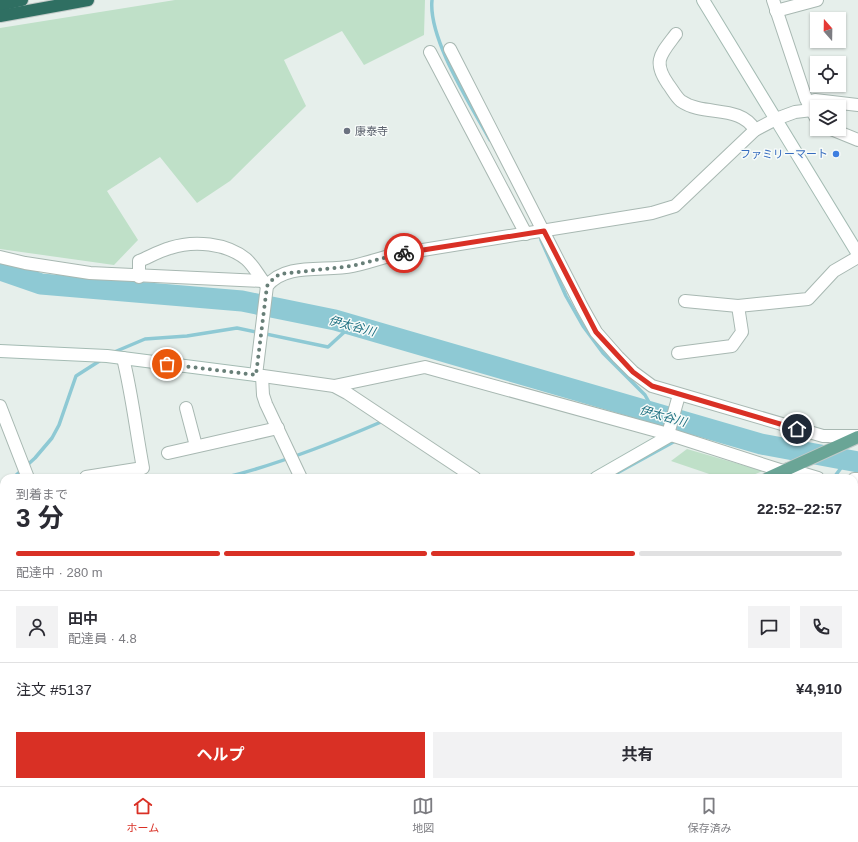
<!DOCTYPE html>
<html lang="ja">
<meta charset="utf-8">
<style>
body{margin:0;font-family:Arial,"Noto Sans JP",sans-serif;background:#f2f2f3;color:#2b2b33;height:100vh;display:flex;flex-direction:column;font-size:15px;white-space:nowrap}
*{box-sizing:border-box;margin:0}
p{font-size:13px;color:#7c7c81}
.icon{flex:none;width:22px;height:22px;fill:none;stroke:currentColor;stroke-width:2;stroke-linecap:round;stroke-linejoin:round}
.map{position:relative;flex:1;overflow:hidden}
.drawer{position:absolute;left:0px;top:474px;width:858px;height:312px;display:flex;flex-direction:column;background:#fff;border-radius:12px 12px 0 0;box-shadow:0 1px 3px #0004}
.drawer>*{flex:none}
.needle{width:26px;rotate:340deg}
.controls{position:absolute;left:810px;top:12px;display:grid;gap:8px}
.controls a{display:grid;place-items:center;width:36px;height:36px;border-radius:0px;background:#fff;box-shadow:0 1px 3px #0004;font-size:20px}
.pin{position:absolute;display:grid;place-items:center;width:34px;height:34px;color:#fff;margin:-17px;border:2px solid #fff;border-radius:50%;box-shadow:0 1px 4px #0007}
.courier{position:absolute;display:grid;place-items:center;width:40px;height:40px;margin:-20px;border:3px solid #d93025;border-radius:50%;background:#fff;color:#222;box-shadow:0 1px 5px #0007}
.head em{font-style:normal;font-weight:700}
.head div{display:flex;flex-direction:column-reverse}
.head{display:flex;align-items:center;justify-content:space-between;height:68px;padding:0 16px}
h1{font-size:26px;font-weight:700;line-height:30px}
.bar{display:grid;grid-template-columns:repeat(4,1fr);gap:6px 4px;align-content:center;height:48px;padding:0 16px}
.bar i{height:5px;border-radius:3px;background:#e1e1e2}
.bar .on{background:#d93025}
.bar p{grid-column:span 4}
.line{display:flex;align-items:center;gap:10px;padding:0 16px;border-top:1px solid #e1e1e2}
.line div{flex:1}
.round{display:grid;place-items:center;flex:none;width:42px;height:42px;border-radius:0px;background:#f2f2f3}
.action{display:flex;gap:8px;margin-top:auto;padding:8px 16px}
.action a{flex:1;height:46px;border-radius:0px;background:#d93025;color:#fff;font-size:16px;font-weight:700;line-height:46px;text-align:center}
.action a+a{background:#f2f2f3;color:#2b2b33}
.menu{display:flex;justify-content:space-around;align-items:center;height:56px;border-top:1px solid #e1e1e2;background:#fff;font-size:11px;color:#7c7c81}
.menu a{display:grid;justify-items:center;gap:2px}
.menu .on{color:#d93025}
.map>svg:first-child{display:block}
.green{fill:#bfe0c8}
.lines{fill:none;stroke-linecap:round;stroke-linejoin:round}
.stream{stroke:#8ec9d4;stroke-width:3.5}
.river{stroke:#8ec9d4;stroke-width:21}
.street-casing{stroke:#a8b8b2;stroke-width:14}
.secondary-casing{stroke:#a4bbb3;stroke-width:14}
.primary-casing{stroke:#c2cac8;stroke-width:14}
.highway-casing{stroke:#c2cac8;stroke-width:14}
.street{stroke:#fff;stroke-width:12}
.secondary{stroke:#fff;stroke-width:12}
.primary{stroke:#6aa596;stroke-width:12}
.highway{stroke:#2f6f62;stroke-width:12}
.done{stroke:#687f78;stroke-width:4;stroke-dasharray:0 7.2}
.route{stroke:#d93025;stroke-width:5}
.worship-dot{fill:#6b7280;stroke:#f7fbf9;stroke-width:1.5}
.shop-dot{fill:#3f7fe0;stroke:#f7fbf9;stroke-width:1.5}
.labels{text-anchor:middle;stroke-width:3;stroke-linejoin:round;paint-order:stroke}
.worship-label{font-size:11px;fill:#5b616d;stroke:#f7fbf9;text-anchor:start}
.shop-label{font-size:11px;fill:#366cbe;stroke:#f7fbf9;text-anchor:end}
.water-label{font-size:12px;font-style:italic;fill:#1c6f80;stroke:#f7fbf9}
</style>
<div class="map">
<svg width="858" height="786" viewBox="0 0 858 786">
<rect width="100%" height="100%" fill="#e6efeb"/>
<g class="green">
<polygon points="175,0 425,0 424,35 364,65 342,31 284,60 306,106 230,181 197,203 160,157 107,191 138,240 114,265 0,249 0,28"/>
<polygon points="687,449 763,471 745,478 721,478 671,461"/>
</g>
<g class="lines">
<g class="stream">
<path d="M432,0c-4,39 39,105 58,140"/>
<polyline points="541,240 566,296 583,326 603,353 645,395 655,413"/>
<polyline points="112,353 145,339 187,336 237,328 328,347 352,325"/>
<polyline points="685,436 694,430 696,426"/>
<polyline points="835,476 847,460"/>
<polyline points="13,478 35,458 52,438 59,425 76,376 101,360"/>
<path d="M223,478c54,-13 107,-34 158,-56"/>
<polyline points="608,478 677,440"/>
<polyline points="0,489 4,486"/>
<polyline points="0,693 4,694"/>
<polyline points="0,750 4,748"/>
<polyline points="426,786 434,782"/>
</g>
<polyline class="river" points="0,270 41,284 242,301 335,320 761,444 858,462"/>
<g class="street-casing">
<g id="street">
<polyline points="773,0 806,99 817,120"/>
<polyline points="776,11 817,0"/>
<path d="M676,34c-15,20 -24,27 -8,50 4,5 8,13 13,17 23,16 59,3 74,29"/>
<polyline points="450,49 582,307 596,332 618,357 633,372 652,386 823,436 858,436"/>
<polyline points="430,52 526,234"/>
<polyline points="808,102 815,100 858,105"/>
<polyline points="831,129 858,140"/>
<polyline points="0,257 25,263 90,273 263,281"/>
<path d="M139,277v-16c10,-4 20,-10 31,-13 24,-8 56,-5 76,11 9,8 13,18 21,27"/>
<polyline points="685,301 738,306 808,299 834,271 858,257"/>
<polyline points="678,353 732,346 742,332 738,306"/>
<polyline points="262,376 263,395 266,404 301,478"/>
<polyline points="334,386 425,367 668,434 783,471"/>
<polyline points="0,406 28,478"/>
<polyline points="186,408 196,446"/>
<polyline points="668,434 679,395"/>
<polyline points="168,453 278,428"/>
<polyline points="788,469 818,478"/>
<path d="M86,477l57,-9c-7,-37 -11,-74 -20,-110"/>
<path d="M475,478l-128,-85 -13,-7 -78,-11 11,-89c19,-24 58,-14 86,-20 13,-3 26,-7 39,-11l260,-42 23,-7 80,-76 21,-11 19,-7 17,-2"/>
<polyline points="854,479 858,479"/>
<polyline points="0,563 4,563"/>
<polyline points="0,582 4,582"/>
<polyline points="0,706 4,704"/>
<polyline points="854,739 858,734"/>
<polyline points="854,748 858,750"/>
<polyline points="159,782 161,786"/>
<polyline points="447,782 448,786"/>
<polyline points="340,786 349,782"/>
<polyline points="496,786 506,782"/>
</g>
</g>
<g class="secondary-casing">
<g id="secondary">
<polyline points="703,0 858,254"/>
<polyline points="0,351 107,356 256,375"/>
<polyline points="596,478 671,435"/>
</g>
</g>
<g class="primary-casing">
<g id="primary">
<polyline points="768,478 858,437"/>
<polyline points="111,786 120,782"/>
</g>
</g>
<g class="highway-casing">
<g id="highway">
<polyline points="0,5 22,0"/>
<polyline points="0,16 88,0"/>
</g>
</g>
<use href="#street" class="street"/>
<use href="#secondary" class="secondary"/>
<use href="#primary" class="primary"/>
<use href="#highway" class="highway"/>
</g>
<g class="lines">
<polyline class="done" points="167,364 256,375 267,286 274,278 280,274 352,266 404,253"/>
<polyline class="route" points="404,253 544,231 596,332 633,372 652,386 797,429"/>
</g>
<circle class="worship-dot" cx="347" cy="131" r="4"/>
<circle class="shop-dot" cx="836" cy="154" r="4"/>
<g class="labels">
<g class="worship-label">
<text x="355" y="135">康泰寺</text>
</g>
<g class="shop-label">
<text x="828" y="158">ファミリーマート</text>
</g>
<g class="water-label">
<text transform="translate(352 326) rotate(15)" y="4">伊太谷川</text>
<text transform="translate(663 416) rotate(16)" y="4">伊太谷川</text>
</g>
</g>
</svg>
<div class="controls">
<a><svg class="needle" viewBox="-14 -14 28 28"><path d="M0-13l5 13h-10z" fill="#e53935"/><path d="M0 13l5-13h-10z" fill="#7c7c81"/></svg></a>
<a><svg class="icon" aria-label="locate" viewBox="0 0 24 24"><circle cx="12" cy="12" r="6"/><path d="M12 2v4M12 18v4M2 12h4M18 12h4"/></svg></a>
<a><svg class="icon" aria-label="layers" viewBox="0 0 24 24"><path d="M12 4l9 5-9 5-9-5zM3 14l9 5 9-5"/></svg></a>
</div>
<div class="pin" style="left:167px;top:364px;background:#ea580c"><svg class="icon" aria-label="bag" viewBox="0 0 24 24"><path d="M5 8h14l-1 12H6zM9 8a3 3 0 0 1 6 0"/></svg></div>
<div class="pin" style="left:797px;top:429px;background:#1f2937"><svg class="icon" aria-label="home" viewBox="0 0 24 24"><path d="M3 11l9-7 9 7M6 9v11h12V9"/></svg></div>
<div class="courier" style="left:404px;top:253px"><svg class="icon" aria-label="bike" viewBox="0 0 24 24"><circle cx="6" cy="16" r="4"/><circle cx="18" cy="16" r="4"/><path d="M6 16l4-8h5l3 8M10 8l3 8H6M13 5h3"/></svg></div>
<section class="drawer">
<div class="head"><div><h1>3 分</h1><p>到着まで</p></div><em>22:52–22:57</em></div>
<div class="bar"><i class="on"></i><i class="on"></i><i class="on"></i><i></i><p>配達中 · 280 m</p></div>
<div class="line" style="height:72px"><a class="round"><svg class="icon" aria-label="person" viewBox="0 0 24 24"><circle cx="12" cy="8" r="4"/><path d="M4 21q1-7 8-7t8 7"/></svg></a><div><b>田中</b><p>配達員 · 4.8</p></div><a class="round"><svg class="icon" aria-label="chat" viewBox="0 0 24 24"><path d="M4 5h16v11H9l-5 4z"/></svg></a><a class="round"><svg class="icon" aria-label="phone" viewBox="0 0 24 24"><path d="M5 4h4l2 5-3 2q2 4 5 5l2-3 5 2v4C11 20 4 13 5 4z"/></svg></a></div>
<div class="line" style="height:52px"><div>注文 #5137</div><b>¥4,910</b></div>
<div class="action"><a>ヘルプ</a><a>共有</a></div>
</section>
</div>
<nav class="menu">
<a class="on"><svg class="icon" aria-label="home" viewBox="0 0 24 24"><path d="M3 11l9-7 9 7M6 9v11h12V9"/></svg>ホーム</a>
<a><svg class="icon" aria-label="map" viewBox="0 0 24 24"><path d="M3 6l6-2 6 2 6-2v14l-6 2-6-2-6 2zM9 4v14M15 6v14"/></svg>地図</a>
<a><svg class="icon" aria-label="saved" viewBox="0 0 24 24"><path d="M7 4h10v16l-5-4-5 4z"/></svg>保存済み</a>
</nav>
